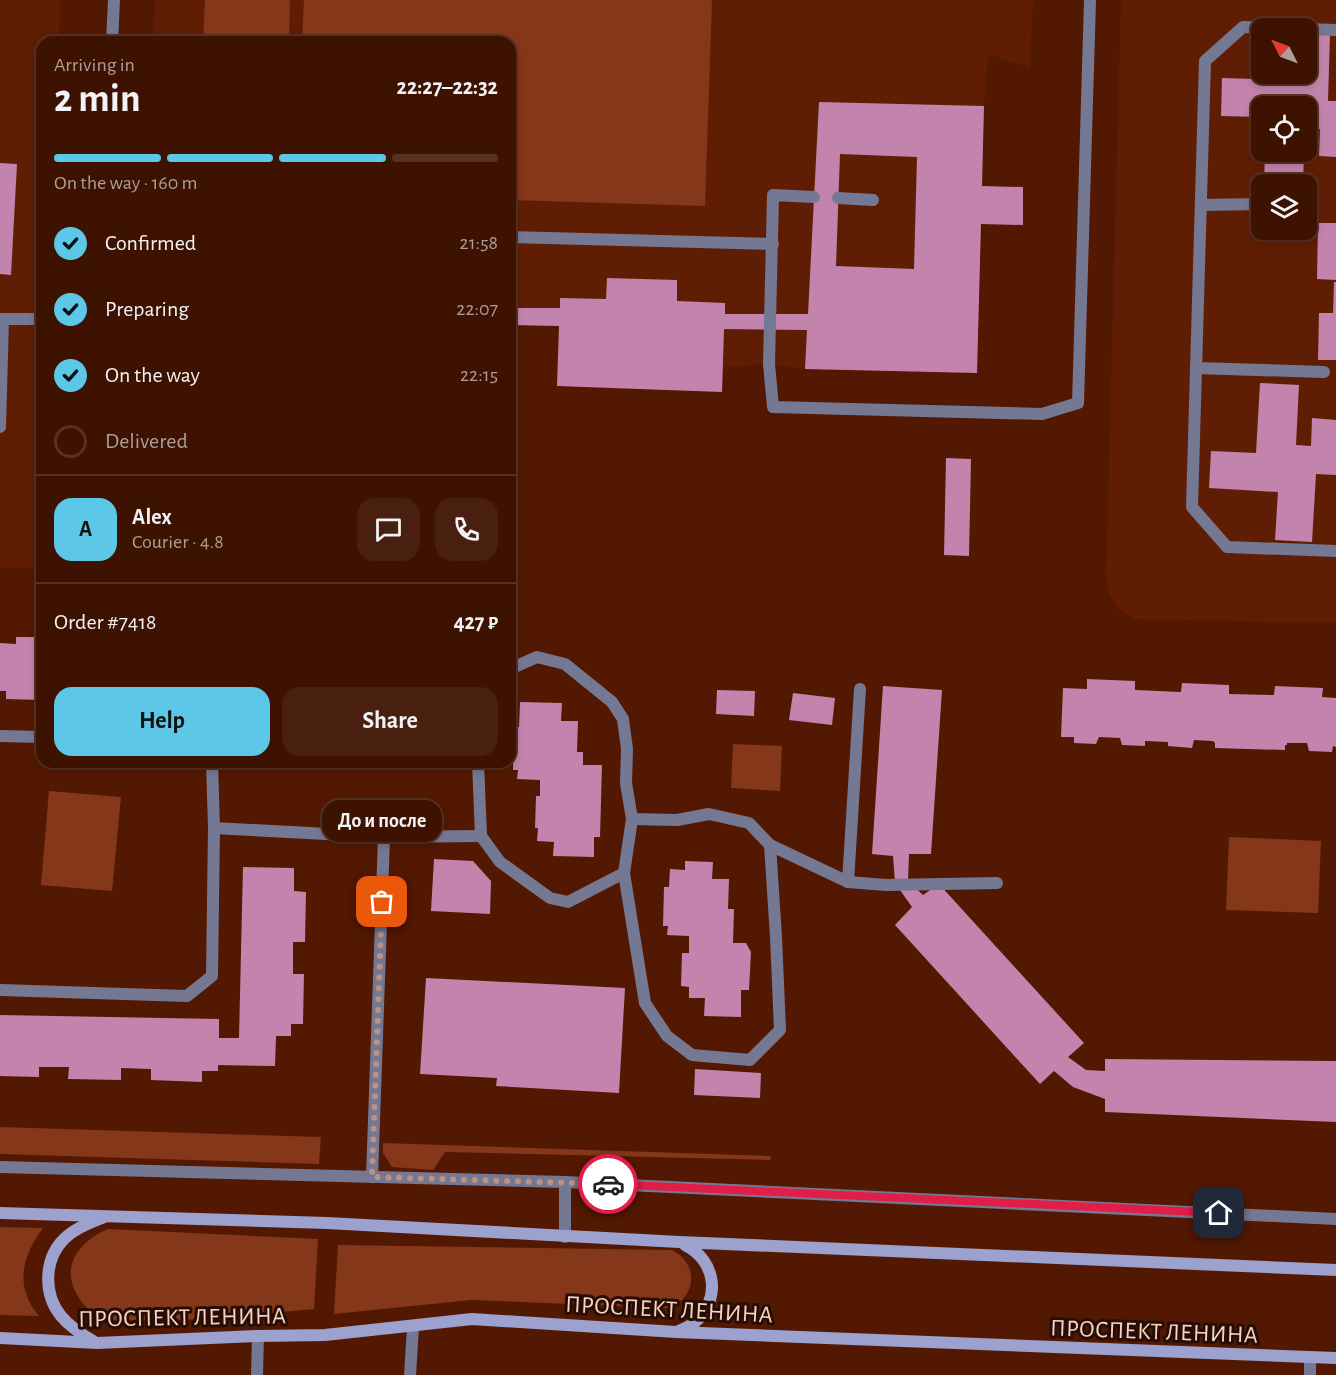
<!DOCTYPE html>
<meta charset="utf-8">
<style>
body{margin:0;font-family:"Alegreya Sans",sans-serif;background:#492010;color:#f1f3f6;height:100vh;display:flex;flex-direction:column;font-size:22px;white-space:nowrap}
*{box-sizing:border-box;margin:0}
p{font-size:20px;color:#ad9e99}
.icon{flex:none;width:33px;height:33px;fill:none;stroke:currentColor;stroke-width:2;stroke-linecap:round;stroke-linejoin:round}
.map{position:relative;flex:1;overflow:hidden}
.side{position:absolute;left:36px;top:36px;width:480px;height:732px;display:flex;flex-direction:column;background:#3e1201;border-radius:18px;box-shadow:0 3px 9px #0003,0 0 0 2px #573223}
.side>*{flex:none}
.needle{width:39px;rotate:312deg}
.buttons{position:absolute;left:1251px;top:18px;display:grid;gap:12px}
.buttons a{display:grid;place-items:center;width:66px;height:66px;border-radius:12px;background:#3e1201;box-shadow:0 3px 9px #0003,0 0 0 2px #573223;font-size:30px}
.pin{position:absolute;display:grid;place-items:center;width:51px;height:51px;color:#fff;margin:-26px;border-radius:12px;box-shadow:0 3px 9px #0006}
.courier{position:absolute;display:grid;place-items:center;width:60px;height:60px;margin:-30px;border:4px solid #e11d48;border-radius:50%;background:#fff;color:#222;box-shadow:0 2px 8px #0007}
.bubble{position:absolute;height:42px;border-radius:18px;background:#3e1201;box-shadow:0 3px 9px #0003,0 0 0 2px #573223;font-size:20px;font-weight:700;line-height:42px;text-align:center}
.headline em{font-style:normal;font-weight:700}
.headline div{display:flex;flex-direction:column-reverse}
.headline{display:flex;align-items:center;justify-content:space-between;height:102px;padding:0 18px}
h1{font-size:39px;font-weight:700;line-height:45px}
.bar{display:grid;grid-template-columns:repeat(4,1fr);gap:9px 6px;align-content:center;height:72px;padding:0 18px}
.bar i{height:8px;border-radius:4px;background:#573223}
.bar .current{background:#5cc7e7}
.bar p{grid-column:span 4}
.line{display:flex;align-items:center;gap:15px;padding:0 18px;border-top:2px solid #573223}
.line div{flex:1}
.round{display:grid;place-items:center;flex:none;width:63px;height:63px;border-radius:18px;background:#492010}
ol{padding:0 18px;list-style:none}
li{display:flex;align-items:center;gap:18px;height:66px}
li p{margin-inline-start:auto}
li .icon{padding:6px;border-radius:50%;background:#5cc7e7;color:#111;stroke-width:4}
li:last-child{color:#ad9e99}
li i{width:33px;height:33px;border:3px solid #573223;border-radius:50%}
.button{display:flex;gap:12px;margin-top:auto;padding:12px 18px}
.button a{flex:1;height:69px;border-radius:18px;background:#5cc7e7;color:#111;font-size:24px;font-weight:700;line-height:69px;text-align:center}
.button a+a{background:#492010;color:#f1f3f6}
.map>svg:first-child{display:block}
.built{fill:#5f1e04;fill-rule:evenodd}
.green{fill:#853719}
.building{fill:#c284ad;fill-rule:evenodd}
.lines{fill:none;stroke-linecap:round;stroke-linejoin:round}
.service{stroke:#757893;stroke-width:12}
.secondary{stroke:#9da1cd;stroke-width:12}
.done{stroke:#be9180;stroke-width:6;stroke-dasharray:0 10.8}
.route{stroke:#e11d48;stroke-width:8}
.labels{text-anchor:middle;stroke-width:6;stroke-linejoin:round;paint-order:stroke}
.street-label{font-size:24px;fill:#f8d2c5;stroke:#270e05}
</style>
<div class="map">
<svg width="1336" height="1375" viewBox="0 0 1336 1375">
<rect width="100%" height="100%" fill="#531801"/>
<g class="built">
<polygon points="0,0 60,0 59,42 42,42 42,568 0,568"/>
<polygon points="155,0 1033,0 1030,68 988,54 984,106 977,373 805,369 769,364 723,367 722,392 557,386 559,326 510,325 510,42 153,42"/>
<path d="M1121,0h215v623l-201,-4 -16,-9 -11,-17 -2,-18zM1262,28h44v46h-44zM1262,106h44v46h-44zM1262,184h44v46h-44z"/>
</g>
<g class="green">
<polygon points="205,0 290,0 289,42 203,42"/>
<polygon points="304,0 712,0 705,206 510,200 510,42 302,42"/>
<polygon points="733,744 782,746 780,791 731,788"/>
<polygon points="49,791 121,797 112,891 41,885"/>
<polygon points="1229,837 1321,841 1318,913 1226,910"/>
<polygon points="0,1127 321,1137 319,1164 0,1154"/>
<polygon points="383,1143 771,1156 770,1160 445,1152 433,1170 392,1167 383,1153"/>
<path d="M0,1227l43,1c-21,28 -29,59 -4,88l-39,-1z"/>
<path d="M108,1229l210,10 -4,70c-58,5 -116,13 -174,11 -12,0 -26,1 -37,-1 -8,-2 -17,-11 -22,-18 -23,-31 -4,-59 27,-72z"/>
<path d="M338,1245l334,5c27,14 25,46 -2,58l-199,-8 -137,14z"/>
</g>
<g class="building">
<polygon points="1306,32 1330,33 1328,101 1336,101 1336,157 1319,156 1320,129 1306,129 1306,106 1262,106 1262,117 1221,116 1222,78 1291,80 1292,74 1306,74"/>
<path d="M819,102l165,4 -2,80 41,1v38l-42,-1 -4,149 -172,-4 2,-39 -83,-1 -2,63 -165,-6 2,-60 -49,-1v-17h50v-10l46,1 1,-21 70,2v21l48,2v11h83zM840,154l77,3 -3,112 -78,-3z"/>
<polygon points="1265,152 1304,152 1303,184 1264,184"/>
<polygon points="0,163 17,164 11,275 0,274"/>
<polygon points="1318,223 1336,223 1336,280 1317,279"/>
<polygon points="1334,282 1336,282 1336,360 1318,360 1319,313 1333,313"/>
<polygon points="1260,383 1299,385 1296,445 1311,446 1312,418 1336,420 1336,475 1316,474 1312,542 1275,540 1278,492 1209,488 1211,451 1256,453"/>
<polygon points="946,458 971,459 969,556 944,555"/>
<polygon points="16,637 42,637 42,700 6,699 6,691 0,691 0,643 16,644"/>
<polygon points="1087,679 1135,681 1135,690 1181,692 1182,683 1229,685 1229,694 1274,695 1275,686 1323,688 1322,697 1336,698 1336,747 1333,746 1332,752 1309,751 1307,743 1287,743 1287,745 1285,745 1285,750 1215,748 1215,743 1213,741 1194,740 1192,748 1168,746 1168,742 1145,741 1145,746 1122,745 1120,738 1099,737 1096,744 1074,743 1074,737 1061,737 1063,688 1087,689"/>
<polygon points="883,686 942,690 931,854 909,854 908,881 923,895 939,884 1084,1043 1068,1057 1086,1070 1105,1071 1105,1059 1336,1061 1336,1122 1105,1112 1105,1099 1073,1087 1054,1071 1040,1084 895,925 912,907 895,883 893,856 872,854"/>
<polygon points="717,690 755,691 754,716 716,714"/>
<polygon points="793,693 835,698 832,725 789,720"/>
<polygon points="520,702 562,703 561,721 578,721 577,752 583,752 583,765 602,765 600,837 594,837 594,857 553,856 554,842 537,841 538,828 535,828 536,796 540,796 540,780 517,779 518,770 513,770 514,727 519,727"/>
<polygon points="434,859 473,861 491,881 490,914 431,911"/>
<polygon points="685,861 713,862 712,879 729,879 728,909 734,909 733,943 746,943 751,952 749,990 741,990 741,1017 704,1016 705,998 689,998 689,987 681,986 682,953 689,953 689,936 667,935 668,926 663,926 664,887 669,887 670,869 685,870"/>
<polygon points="243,867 294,868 294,891 306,892 305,942 293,942 293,974 304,974 303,1024 291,1024 291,1036 276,1036 275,1066 218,1065 218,1071 202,1071 202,1082 151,1080 151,1069 121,1068 121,1080 68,1079 69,1067 39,1067 39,1077 0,1076 0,1015 219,1019 219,1038 239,1038"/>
<polygon points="426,978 625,988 619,1093 496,1086 497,1078 420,1074"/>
<polygon points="695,1069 761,1073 760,1098 694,1095"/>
</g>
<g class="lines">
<g class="service">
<polyline points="1286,28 1243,27 1205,61 1192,507 1227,547 1336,551"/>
<polyline points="1306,29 1336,30"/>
<polyline points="112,42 114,0"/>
<polyline points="814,197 773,195 769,364 773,407 1042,414 1078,403 1090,0"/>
<polyline points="838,198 873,200"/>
<polyline points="1306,204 1310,204"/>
<polyline points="1201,205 1262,204"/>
<polyline points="510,237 773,244"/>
<polyline points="0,319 42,319"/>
<polyline points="1196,368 1324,372"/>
<polyline points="0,427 3,319"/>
<polyline points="860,689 848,882 886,885 997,883"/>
<polyline points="0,736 42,737"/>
<polyline points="478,762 481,836 500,862 550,898 568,902 624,873 632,819 626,783 627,749 623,719 612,702 565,664 537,657 510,669"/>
<polyline points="632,819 677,820 709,814 749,823 770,845"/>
<polyline points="214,828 384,837 372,1177"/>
<polyline points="384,837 481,836"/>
<polyline points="624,873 645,1003 667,1036 692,1055 750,1060 780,1030 776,937 770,845 848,882"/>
<polyline points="0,990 187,996 212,976 214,828 212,762"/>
<polyline points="0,1167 565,1182 1336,1219"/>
<polyline points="565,1237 565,1182"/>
<polyline points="257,1375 258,1336"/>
<polyline points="410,1375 413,1327"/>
<polyline points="1310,1375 1310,1358"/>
</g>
<g class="secondary">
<polyline points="0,1213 327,1223 679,1242 1336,1270"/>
<path d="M677,1332c6,-3 13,-6 17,-9 28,-23 22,-63 -9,-78"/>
<polyline points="0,1338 97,1343 258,1336 325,1335 472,1319 676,1332 1336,1358"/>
<path d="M93,1341c-12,-7 -23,-14 -32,-25 -18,-22 -17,-57 3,-77 11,-11 26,-16 40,-22"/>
</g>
</g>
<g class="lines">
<polyline class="done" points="382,902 372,1177 608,1184"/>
<polyline class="route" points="608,1184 1219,1213"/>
</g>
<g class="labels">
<g class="street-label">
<text transform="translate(669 1309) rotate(3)" y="8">ПРОСПЕКТ ЛЕНИНА</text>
<text transform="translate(182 1317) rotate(-1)" y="8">ПРОСПЕКТ ЛЕНИНА</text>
<text transform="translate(1154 1331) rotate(2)" y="8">ПРОСПЕКТ ЛЕНИНА</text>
</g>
</g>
</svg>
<div class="buttons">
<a><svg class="needle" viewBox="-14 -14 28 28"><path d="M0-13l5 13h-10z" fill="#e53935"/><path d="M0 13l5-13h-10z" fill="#ad9e99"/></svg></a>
<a><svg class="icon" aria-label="locate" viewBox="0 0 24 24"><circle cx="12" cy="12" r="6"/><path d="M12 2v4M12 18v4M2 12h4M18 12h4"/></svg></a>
<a><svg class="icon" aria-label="layers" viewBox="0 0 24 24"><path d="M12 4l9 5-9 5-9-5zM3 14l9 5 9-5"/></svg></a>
</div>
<div class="pin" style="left:382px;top:902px;background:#ea580c"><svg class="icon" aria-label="bag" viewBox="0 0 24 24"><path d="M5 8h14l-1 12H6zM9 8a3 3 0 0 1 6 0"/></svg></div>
<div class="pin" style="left:1219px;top:1213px;background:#1f2937"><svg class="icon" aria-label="home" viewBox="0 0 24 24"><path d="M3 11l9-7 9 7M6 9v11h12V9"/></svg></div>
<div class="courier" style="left:608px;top:1184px"><svg class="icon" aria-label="car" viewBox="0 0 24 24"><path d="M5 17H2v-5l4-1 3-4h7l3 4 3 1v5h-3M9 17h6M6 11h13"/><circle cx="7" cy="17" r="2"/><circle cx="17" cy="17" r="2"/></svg></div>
<div class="bubble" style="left:322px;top:800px;width:120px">До и после</div>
<section class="side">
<div class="headline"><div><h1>2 min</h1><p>Arriving in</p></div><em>22:27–22:32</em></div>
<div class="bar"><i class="current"></i><i class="current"></i><i class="current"></i><i></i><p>On the way · 160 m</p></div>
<ol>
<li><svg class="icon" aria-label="check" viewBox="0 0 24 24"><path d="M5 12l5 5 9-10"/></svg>Confirmed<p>21:58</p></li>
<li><svg class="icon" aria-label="check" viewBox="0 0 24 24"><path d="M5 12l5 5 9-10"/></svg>Preparing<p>22:07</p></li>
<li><svg class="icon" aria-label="check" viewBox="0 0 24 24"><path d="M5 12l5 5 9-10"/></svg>On the way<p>22:15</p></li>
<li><i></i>Delivered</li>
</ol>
<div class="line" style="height:108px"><b class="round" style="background:#5cc7e7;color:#111">A</b><div><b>Alex</b><p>Courier · 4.8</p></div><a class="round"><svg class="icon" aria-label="chat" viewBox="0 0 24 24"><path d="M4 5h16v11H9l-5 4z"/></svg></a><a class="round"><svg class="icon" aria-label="phone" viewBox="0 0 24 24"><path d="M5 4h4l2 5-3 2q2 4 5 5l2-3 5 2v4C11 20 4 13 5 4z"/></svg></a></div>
<div class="line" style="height:78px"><div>Order #7418</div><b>427 ₽</b></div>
<div class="button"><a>Help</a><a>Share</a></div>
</section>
</div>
